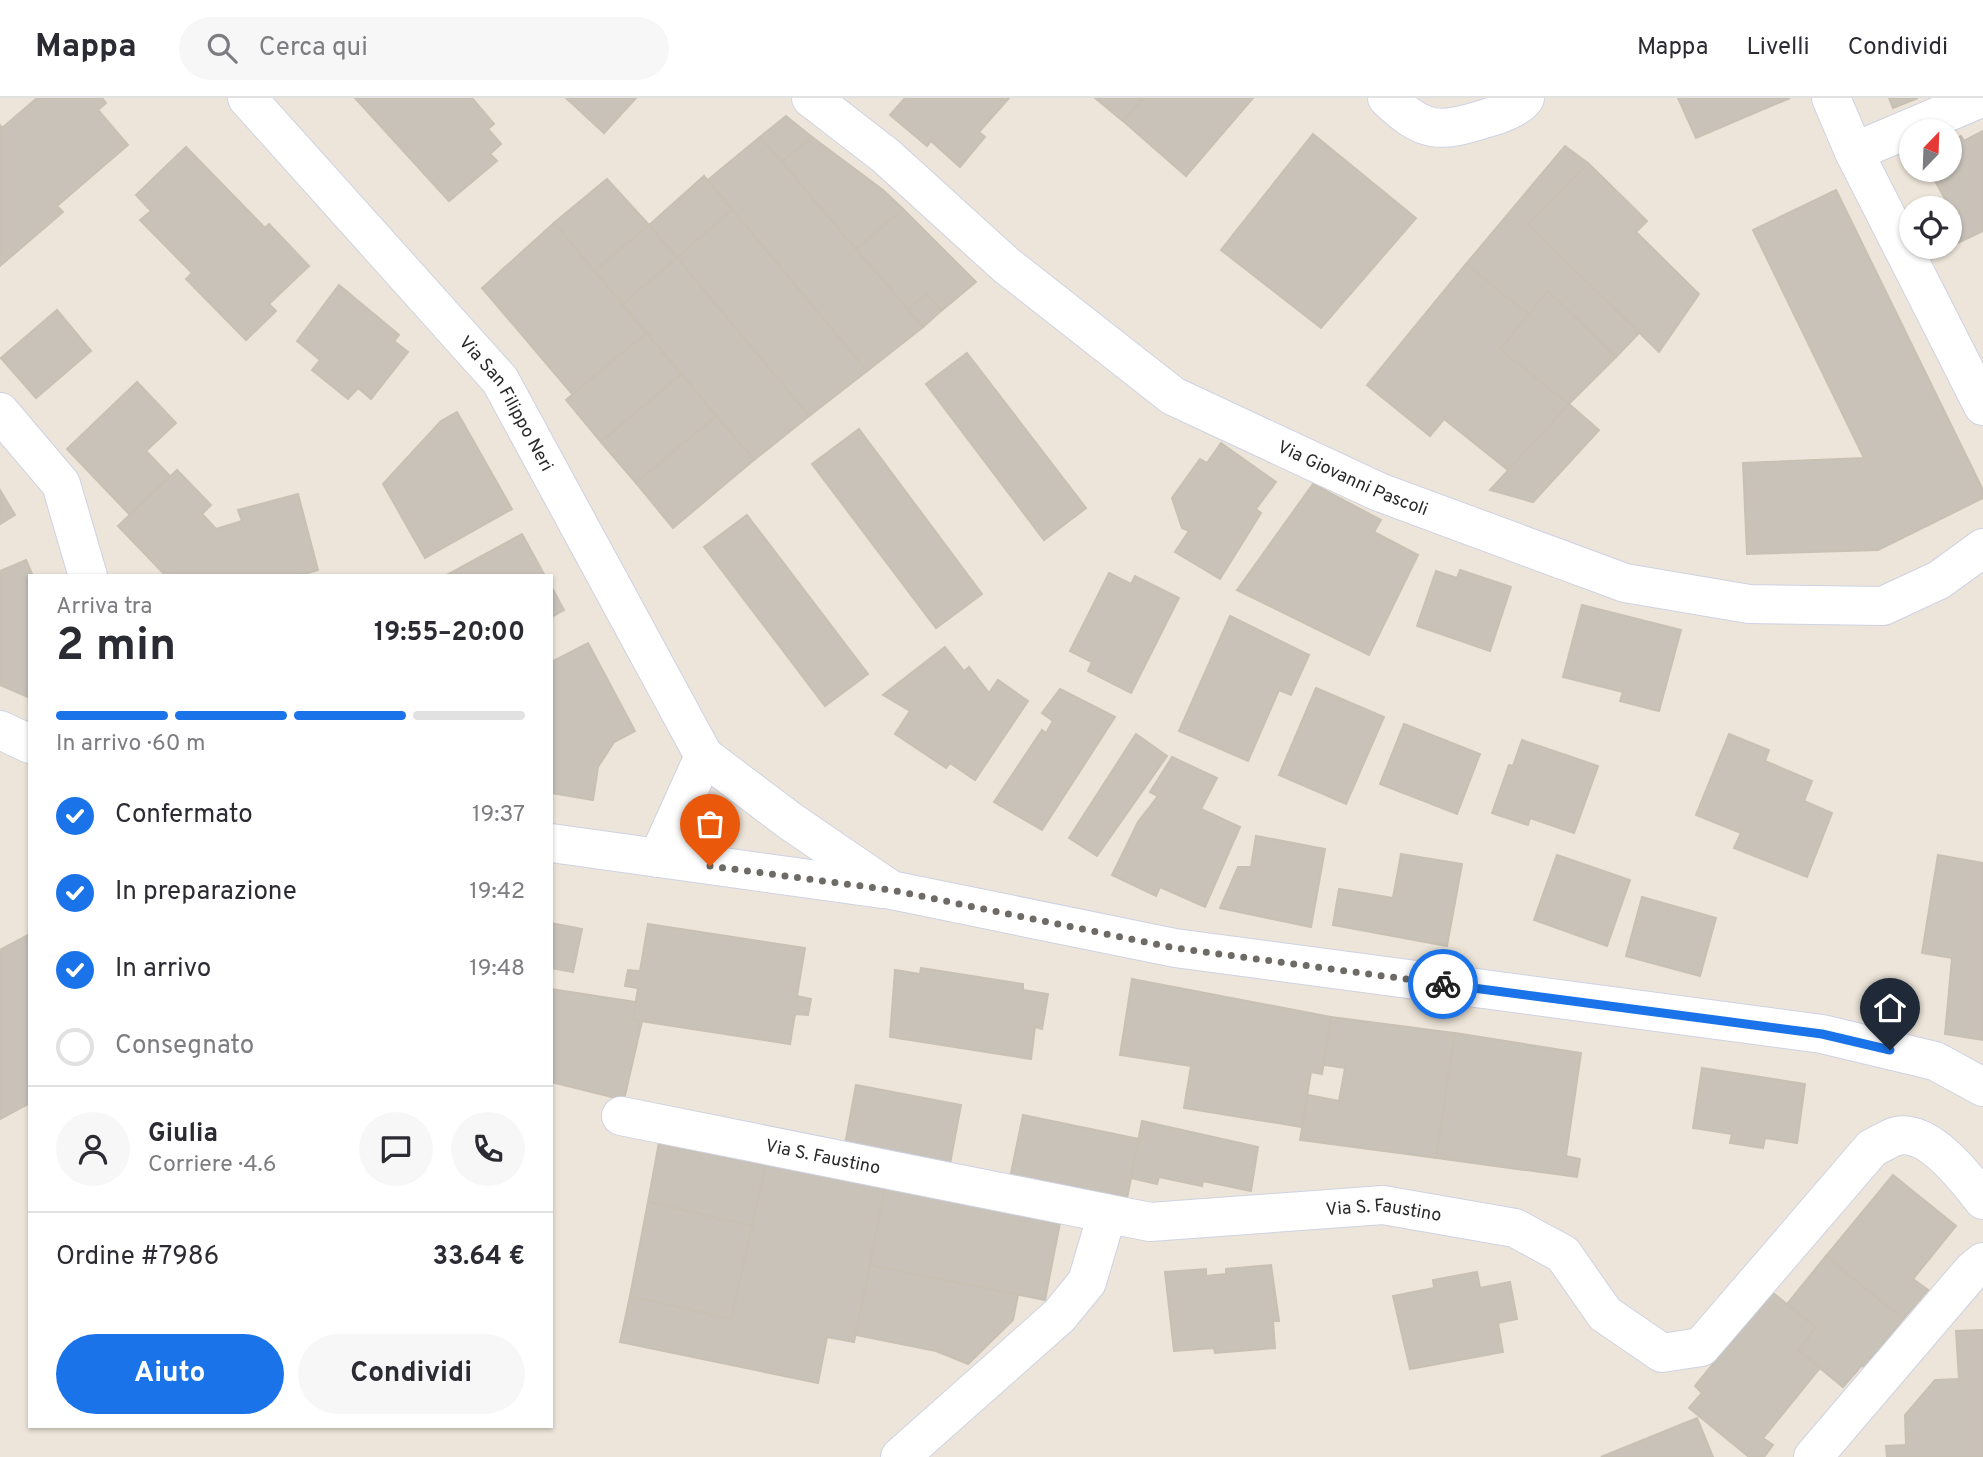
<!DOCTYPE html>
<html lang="it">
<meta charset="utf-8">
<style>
body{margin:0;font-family:Overpass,sans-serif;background:#f7f7f7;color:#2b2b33;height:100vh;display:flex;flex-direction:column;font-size:26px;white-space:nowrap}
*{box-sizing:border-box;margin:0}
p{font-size:23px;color:#7c7c81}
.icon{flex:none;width:38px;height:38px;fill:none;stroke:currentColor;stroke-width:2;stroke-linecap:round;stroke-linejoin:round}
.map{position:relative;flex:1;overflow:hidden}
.sheet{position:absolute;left:28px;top:476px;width:525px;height:854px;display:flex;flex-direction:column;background:#fff;border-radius:0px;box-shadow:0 2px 5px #0004}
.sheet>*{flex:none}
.needle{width:46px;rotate:23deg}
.controls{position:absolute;left:1899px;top:21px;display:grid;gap:14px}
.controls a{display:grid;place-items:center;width:63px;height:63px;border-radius:50%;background:#fff;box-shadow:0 2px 5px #0004;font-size:35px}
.pin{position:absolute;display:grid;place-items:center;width:60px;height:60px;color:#fff;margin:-72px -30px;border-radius:50% 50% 50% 0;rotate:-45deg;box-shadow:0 0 7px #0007}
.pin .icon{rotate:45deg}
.courier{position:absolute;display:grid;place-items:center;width:70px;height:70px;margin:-35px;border:5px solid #1a73e8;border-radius:50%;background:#fff;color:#222;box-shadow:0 2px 9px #0007}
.headline em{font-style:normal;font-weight:700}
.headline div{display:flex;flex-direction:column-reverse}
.headline{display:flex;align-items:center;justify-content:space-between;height:119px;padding:0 28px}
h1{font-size:46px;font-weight:700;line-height:52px}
.bar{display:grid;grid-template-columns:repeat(4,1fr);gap:10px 7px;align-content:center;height:84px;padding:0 28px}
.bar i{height:9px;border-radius:5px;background:#e1e1e2}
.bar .selected{background:#1a73e8}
.bar p{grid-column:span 4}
.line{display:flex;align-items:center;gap:18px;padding:0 28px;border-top:2px solid #e1e1e2}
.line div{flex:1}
.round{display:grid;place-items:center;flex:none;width:74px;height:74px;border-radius:37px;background:#f7f7f7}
ol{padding:0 28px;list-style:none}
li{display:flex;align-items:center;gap:21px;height:77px}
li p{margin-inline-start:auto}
li .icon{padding:7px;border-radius:50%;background:#1a73e8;color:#fff;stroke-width:4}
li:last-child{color:#7c7c81}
li i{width:38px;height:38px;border:4px solid #e1e1e2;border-radius:50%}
.primary-button{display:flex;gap:14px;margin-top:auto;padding:14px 28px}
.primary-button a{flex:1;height:80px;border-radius:42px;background:#1a73e8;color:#fff;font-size:28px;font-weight:700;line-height:80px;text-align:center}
.primary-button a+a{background:#f7f7f7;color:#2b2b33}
header{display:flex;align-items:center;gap:42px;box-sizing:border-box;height:98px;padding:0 35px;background:#fff;border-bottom:2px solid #e1e1e2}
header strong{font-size:33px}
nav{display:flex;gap:38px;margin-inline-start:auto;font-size:24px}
.search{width:490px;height:63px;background:#f7f7f7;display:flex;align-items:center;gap:18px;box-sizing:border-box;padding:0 24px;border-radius:38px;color:#7c7c81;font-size:26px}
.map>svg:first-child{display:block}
.building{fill:#c8c2b9;stroke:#c8c1b3;stroke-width:2}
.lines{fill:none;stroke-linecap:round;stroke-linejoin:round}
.minor-casing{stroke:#ced2e4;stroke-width:40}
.minor{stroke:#fff;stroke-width:38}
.done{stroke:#6e6b67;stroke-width:7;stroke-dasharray:0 12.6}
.route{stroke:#1a73e8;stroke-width:9}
.labels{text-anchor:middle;stroke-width:5;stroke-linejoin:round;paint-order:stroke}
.street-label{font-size:18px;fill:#292929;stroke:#fff}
</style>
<header>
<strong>Mappa</strong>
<div class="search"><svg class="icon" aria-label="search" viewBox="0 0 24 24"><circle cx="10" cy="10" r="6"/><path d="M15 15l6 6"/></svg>Cerca qui</div>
<nav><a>Mappa</a><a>Livelli</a><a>Condividi</a></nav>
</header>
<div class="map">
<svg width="1983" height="1359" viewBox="0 0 1983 1359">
<rect width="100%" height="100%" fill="#ede5d9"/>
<g class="building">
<polygon points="37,0 102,0 106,5 98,12 128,47 57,108 63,114 0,168 0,27 2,30"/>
<polygon points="355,0 472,0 494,26 488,31 501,46 490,56 497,63 449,103"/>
<polygon points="566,0 636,0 604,35"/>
<polygon points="905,0 1009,0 979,34 985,39 960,69 931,43 927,48 890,17"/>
<polygon points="1095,0 1143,0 1123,23"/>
<polygon points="1143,0 1253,0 1186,78 1123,23"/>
<polygon points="1678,0 1790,0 1696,40"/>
<polygon points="1889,0 1918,0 1893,10"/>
<polygon points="786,18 812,39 782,64 760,39"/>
<polygon points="1983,33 1983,133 1958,145 1950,127 1950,110 1929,72 1950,72 1950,43 1961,38 1964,43"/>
<polygon points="1313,36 1416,120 1321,230 1221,152"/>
<polygon points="760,39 923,229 867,273 708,82"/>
<polygon points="812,39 883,92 903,111 856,151 782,64"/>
<polygon points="1565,48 1588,65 1528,126 1639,235 1616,259 1548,193 1529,217 1466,166"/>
<polygon points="186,49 265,130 269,126 309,168 269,206 276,213 246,242 186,181 192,175 140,122 151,113 136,97"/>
<polygon points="1588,65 1647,123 1636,134 1699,196 1659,254 1528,126"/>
<polygon points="704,78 732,112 677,160 649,127"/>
<polygon points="607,81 649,127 594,173 554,125"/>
<polygon points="1836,92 1983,392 1983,400 1878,452 1747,456 1743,365 1864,360 1753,132"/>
<polygon points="903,111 976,184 941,213 926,196 908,211 856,151"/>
<polygon points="732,112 867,273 809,318 677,160"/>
<polygon points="554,125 646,235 573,297 482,190"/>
<polygon points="649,127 677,160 623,206 594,173"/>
<polygon points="677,160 809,318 754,362 623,206"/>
<polygon points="1466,166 1529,217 1500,251 1569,306 1509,373 1444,321 1430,338 1367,287"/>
<polygon points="339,187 399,237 394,243 408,254 371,301 358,290 348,301 312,272 320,262 297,243"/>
<polygon points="1548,193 1616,259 1569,306 1500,251"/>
<polygon points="926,196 941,213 923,229 908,211"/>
<polygon points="57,212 91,253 36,300 1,260"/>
<polygon points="646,235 681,276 601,344 566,302"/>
<polygon points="967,255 1086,410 1044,442 926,286"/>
<polygon points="681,276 716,318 636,385 601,344"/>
<polygon points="137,284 176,325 146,353 170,378 130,417 67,351"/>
<polygon points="1569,306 1599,332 1533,404 1490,392"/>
<polygon points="457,314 512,411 425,460 383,386 441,323"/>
<polygon points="716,318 754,362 673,430 636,385"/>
<polygon points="859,331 982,496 936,530 812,366"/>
<polygon points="1221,345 1276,384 1256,411 1261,415 1220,481 1175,454 1189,433 1182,430 1172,400 1200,361 1207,365"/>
<polygon points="177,372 211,407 202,416 216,431 242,423 238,412 298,396 318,472 298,478 166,478 118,428"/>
<polygon points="1313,386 1381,422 1374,434 1418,457 1369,557 1237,492"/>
<polygon points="0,392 15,417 0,426"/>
<polygon points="747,417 868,576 825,608 704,449"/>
<polygon points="522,436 545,478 445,478"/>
<polygon points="26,462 33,478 30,478 30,600 0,587 0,473"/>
<polygon points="1460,472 1511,489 1490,553 1417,528 1436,473 1457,480"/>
<polygon points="1109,475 1131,486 1135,478 1179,500 1131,595 1088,573 1092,564 1070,553"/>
<polygon points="551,488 564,512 551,519"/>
<polygon points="1582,507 1681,532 1659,613 1620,603 1623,594 1563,579"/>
<polygon points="1230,518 1309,557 1291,597 1279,592 1248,663 1179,633"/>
<polygon points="588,545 635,633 614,644 598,669 593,702 551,695 551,564"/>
<polygon points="945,549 964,573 969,569 989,595 998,582 1028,603 975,682 950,665 946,670 895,636 910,613 883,597"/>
<polygon points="1316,590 1384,619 1346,706 1279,677"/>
<polygon points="1060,591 1115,619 1042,732 994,704 1042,632 1046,635 1053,623 1042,615"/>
<polygon points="1404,626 1480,656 1457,716 1380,686"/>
<polygon points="1136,636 1167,658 1097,758 1069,740"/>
<polygon points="1729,636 1769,652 1765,663 1812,683 1804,703 1832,715 1807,779 1734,750 1741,735 1696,717"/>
<polygon points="1522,642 1598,668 1574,735 1530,720 1528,727 1492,715 1509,667 1513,668"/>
<polygon points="1172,659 1217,680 1201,711 1240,729 1205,809 1160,789 1156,798 1112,777 1138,724 1158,698 1150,694"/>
<polygon points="1256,738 1325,751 1311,829 1220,810 1238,769 1251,769"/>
<polygon points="1401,756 1462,766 1447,848 1333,827 1339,791 1393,800"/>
<polygon points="1557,757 1630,782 1607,848 1534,822"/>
<polygon points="1938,757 1983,765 1983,942 1945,936 1952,860 1922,855"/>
<polygon points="1642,799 1716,820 1700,878 1626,858"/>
<polygon points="551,825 582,831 573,874 551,870"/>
<polygon points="648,826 805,850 797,898 811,901 808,917 795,916 790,946 633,922 638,890 625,888 628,872 640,873"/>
<polygon points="30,836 30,1005 0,1021 0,852"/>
<polygon points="921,870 1023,886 1023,892 1048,896 1042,931 1035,929 1031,961 890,939 895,872 920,876"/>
<polygon points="1132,881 1331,919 1322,976 1311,974 1302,1029 1184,1010 1191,968 1120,957"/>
<polygon points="551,891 636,904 633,922 642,923 624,1002 551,984"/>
<polygon points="1331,919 1455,935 1436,1060 1300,1042 1308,997 1339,1003 1345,970 1324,967"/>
<polygon points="1455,935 1581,955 1566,1058 1580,1061 1577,1079 1436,1060"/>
<polygon points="1702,970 1805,986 1797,1045 1765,1040 1763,1050 1730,1045 1732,1036 1693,1030"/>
<polygon points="856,987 961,1007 949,1071 844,1052"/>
<polygon points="1023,1017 1139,1041 1126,1105 1010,1080"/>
<polygon points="1142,1023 1258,1049 1251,1093 1203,1083 1202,1088 1159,1079 1157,1086 1131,1080"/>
<polygon points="660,1039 767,1062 752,1128 648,1104"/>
<polygon points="767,1062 885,1090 854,1244 827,1239 818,1285 620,1244 630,1198 731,1221"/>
<polygon points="1893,1077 1956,1128 1913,1181 1928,1192 1903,1221 1826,1158"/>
<polygon points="885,1090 1060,1125 1045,1202 870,1167"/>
<polygon points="648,1104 752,1128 731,1221 630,1198"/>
<polygon points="1826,1158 1903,1221 1864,1270 1862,1267 1843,1289 1798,1252 1816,1230 1787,1206"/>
<polygon points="870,1167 1018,1197 1013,1222 968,1266 936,1253 856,1237"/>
<polygon points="1271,1167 1279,1223 1273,1223 1275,1250 1215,1255 1214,1250 1174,1253 1165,1174 1206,1171 1206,1178 1226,1176 1226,1171"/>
<polygon points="1477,1174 1480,1190 1510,1184 1517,1221 1498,1225 1503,1254 1410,1271 1393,1198 1434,1190 1433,1182"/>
<polygon points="1772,1194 1816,1230 1798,1252 1820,1270 1763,1340 1773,1347 1764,1359 1749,1359 1689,1310 1702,1295 1695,1288"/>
<polygon points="1983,1232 1983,1359 1887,1359 1886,1348 1906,1347 1905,1317 1935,1282 1959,1281 1956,1233"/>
<polygon points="1697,1320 1713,1359 1601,1359"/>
</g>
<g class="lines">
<g class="minor-casing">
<g id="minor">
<path id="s1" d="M247,0l253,282 204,376 86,65 101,69 284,58 647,86 113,27 48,26"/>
<path id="s2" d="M811,0l75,58 120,109 167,131 206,96 246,91 124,21 134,2 56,-26 44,-32"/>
<path d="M1387,0c37,36 53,35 100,20 12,-3 31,-10 38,-20"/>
<polyline points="1831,0 1854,54 1983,308"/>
<polyline points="1854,54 1981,0"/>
<polyline points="0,314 61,386 88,478"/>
<polyline points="0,632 30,646"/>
<polyline points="551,745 882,791"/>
<polyline points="658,760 704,658"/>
<path id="s3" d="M621,1018l529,106 233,-17 132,23 48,26 42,60 57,39 39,-6 171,-199c7,-3 17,-10 25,-12 32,-7 70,43 86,64"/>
<polyline points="900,1359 1059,1218 1087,1184 1107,1116"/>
<polyline points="1813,1359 1972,1173 1983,1164"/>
</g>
</g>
<use href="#minor" class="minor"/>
</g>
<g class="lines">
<polyline class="done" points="710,768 891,792 1175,850 1443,886"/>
<polyline class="route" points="1443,886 1822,936 1890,952"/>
</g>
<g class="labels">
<g class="street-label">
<text dy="6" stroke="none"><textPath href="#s1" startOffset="402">Via San Filippo Neri</textPath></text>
<text dy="6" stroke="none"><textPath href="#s2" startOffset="667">Via Giovanni Pascoli</textPath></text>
<text dy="6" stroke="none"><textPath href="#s3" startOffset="206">Via S. Faustino</textPath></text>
<text dy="6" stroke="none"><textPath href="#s3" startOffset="774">Via S. Faustino</textPath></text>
</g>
</g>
</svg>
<div class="controls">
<a><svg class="needle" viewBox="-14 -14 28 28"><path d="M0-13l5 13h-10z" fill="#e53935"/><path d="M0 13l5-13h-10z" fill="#7c7c81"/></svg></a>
<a><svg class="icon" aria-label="locate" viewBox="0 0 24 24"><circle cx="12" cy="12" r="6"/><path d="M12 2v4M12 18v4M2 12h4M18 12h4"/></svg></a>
</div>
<div class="pin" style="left:710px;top:768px;background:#ea580c"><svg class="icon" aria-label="bag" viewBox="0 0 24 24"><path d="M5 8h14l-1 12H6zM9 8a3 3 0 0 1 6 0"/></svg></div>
<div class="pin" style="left:1890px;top:952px;background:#1f2937"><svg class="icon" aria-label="home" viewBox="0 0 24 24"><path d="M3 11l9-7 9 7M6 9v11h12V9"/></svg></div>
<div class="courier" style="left:1443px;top:886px"><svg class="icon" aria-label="bike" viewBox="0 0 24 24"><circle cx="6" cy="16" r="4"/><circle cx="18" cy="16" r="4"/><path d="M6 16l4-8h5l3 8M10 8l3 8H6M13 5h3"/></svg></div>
<section class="sheet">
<div class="headline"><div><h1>2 min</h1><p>Arriva tra</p></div><em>19:55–20:00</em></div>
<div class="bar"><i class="selected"></i><i class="selected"></i><i class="selected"></i><i></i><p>In arrivo · 60 m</p></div>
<ol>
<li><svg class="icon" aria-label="check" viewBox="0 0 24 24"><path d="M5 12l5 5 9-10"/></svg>Confermato<p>19:37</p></li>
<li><svg class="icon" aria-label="check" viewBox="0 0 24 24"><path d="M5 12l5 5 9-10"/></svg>In preparazione<p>19:42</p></li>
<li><svg class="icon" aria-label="check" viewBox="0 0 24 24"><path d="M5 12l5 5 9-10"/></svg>In arrivo<p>19:48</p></li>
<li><i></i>Consegnato</li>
</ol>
<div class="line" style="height:126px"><a class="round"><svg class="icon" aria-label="person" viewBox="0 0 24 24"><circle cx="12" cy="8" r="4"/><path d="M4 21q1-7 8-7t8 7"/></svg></a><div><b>Giulia</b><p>Corriere · 4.6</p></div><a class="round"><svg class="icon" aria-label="chat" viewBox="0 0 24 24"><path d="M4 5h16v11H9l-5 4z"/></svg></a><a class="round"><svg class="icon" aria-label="phone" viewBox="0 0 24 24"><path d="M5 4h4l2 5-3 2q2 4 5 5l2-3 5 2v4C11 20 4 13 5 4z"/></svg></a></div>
<div class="line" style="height:91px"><div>Ordine #7986</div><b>33.64 €</b></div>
<div class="primary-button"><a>Aiuto</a><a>Condividi</a></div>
</section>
</div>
